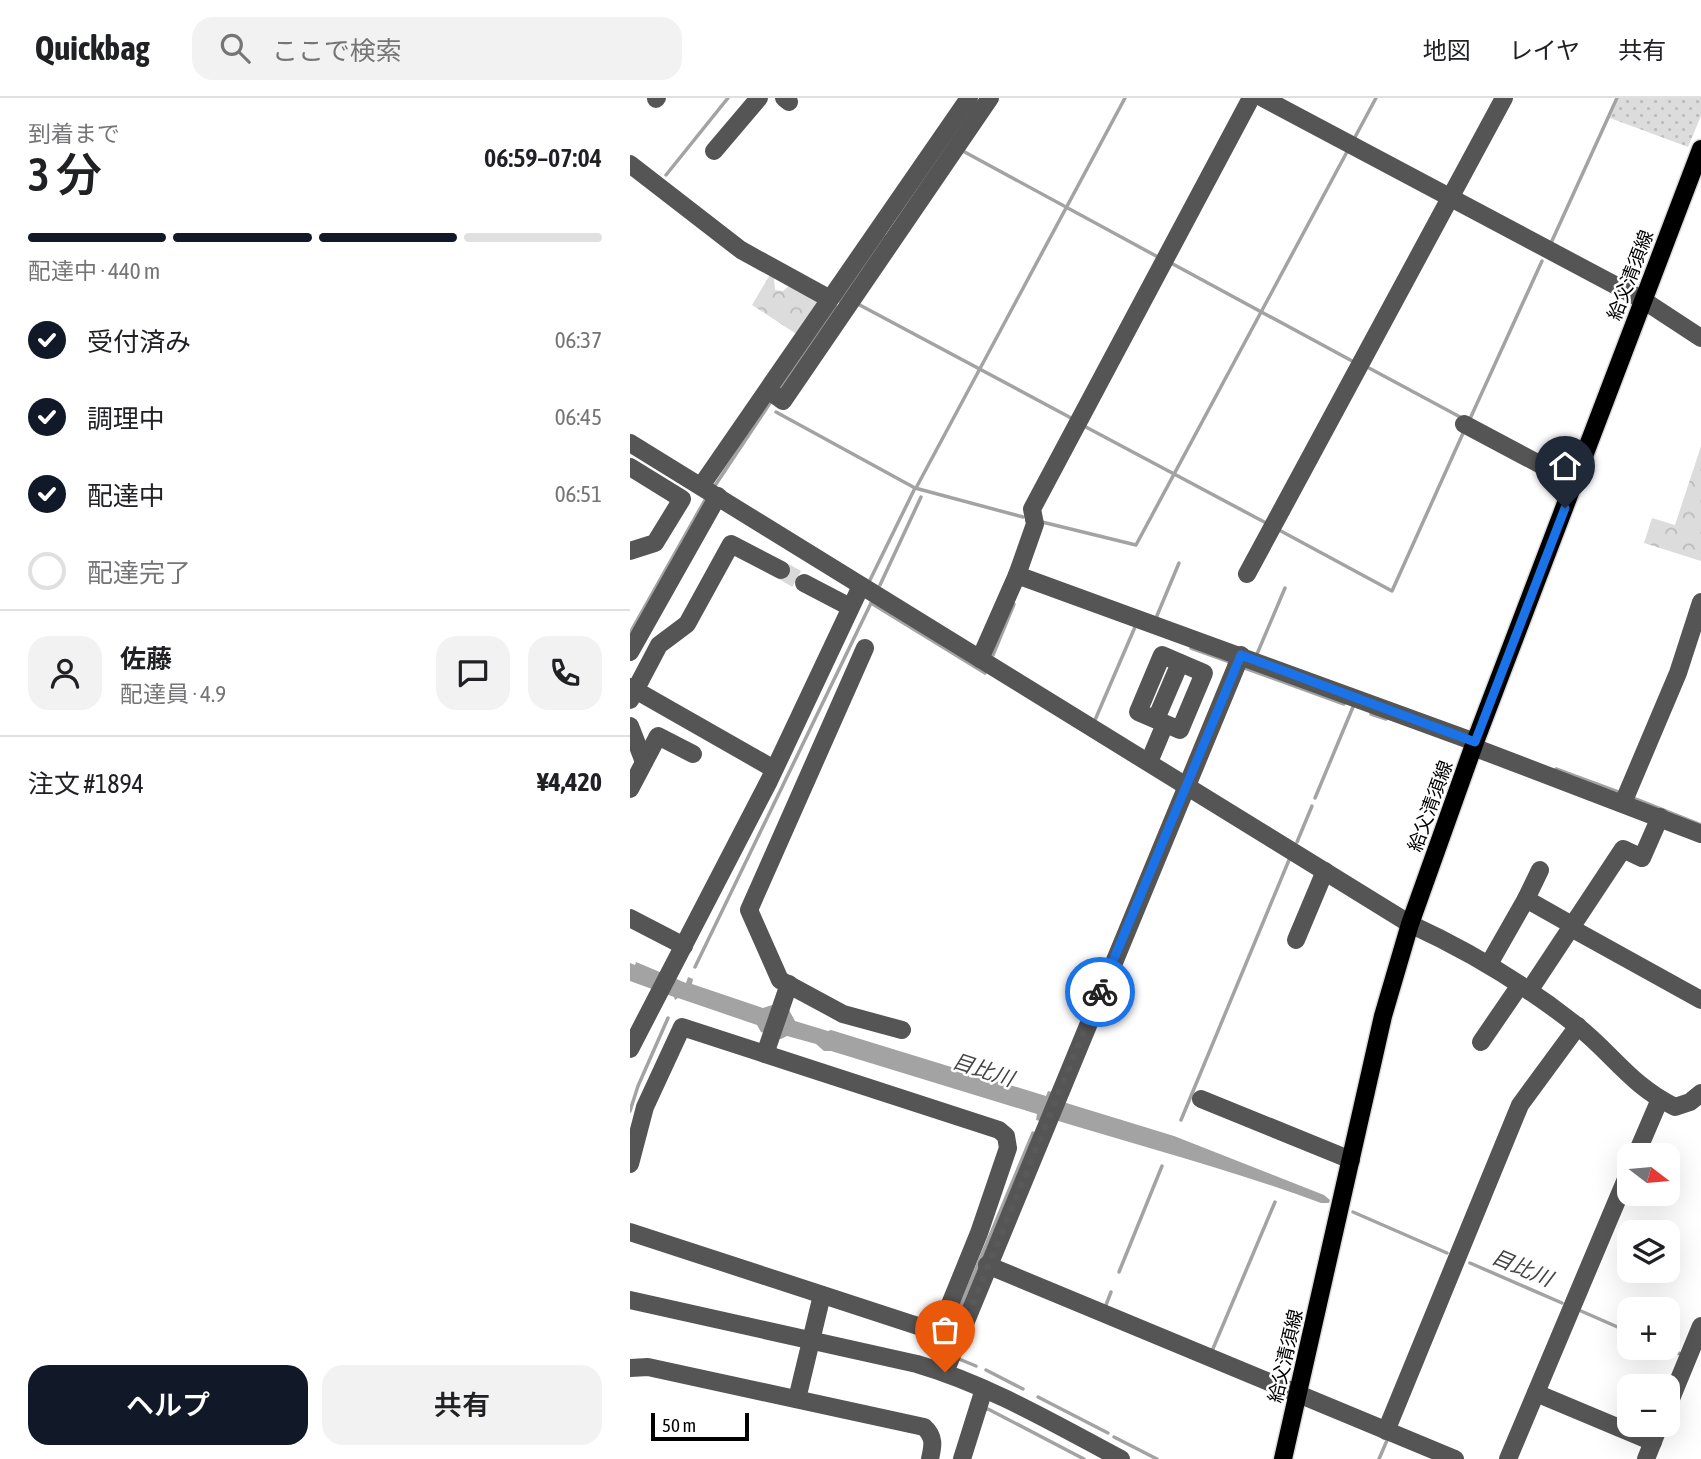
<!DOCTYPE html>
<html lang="ja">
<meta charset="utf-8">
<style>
body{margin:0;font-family:"Asap Condensed","Noto Sans JP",sans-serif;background:#f2f2f2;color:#202124;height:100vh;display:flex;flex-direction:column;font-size:26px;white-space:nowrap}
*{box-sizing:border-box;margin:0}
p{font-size:23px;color:#757577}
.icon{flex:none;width:38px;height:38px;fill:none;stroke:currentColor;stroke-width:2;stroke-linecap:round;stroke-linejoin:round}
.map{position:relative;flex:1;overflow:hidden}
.panel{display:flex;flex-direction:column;background:#fff;width:630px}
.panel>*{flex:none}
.needle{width:46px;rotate:106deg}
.buttons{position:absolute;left:987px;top:1045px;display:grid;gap:14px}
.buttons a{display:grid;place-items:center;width:63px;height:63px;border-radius:14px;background:#fff;box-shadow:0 7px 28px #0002;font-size:35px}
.scale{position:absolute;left:21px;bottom:18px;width:98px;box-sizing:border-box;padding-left:7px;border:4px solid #000;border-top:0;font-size:19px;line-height:24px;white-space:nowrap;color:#000;-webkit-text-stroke:5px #fff;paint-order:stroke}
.pin{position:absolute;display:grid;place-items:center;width:60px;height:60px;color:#fff;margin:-72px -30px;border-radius:50% 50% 50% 0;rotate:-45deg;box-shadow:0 0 7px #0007}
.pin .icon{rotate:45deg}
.courier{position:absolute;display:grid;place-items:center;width:70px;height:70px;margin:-35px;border:5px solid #1a73e8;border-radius:50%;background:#fff;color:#222;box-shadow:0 2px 9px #0007}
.summary em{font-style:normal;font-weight:600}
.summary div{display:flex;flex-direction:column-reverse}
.summary{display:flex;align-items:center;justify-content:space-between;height:119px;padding:0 28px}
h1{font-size:46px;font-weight:600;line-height:52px}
.bar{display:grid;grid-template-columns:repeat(4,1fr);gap:10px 7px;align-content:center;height:84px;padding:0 28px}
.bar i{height:9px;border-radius:5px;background:#e0e0e0}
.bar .active{background:#111827}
.bar p{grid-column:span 4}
.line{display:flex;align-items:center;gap:18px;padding:0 28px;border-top:2px solid #e0e0e0}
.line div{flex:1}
.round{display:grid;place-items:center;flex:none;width:74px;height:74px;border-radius:21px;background:#f2f2f2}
ol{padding:0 28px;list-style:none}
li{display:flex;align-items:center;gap:21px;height:77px}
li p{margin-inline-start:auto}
li .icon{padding:7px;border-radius:50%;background:#111827;color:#fff;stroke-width:4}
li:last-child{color:#757577}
li i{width:38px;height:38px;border:4px solid #e0e0e0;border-radius:50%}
.action{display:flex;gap:14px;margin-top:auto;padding:14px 28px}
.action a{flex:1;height:80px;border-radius:21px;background:#111827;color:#fff;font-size:28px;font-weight:600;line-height:80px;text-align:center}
.action a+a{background:#f2f2f2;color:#202124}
header{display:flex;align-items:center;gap:42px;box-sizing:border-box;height:98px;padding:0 35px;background:#fff;border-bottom:2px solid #e0e0e0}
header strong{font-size:33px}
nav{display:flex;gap:38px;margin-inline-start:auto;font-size:24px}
.search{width:490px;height:63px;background:#f2f2f2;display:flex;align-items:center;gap:18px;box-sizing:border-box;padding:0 24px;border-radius:21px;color:#757577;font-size:26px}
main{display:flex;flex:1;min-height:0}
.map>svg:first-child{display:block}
.grass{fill:url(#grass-dots)}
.forest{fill:url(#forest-crowns)}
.water{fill:#a3a3a3}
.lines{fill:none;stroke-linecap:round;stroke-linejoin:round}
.stream{stroke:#a3a3a3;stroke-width:3.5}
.minor-tunnel{stroke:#d9d9d9;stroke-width:18;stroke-dasharray:18 9;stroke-linecap:butt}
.major-casing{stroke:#dbdbdb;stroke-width:21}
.minor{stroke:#555;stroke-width:18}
.major{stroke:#000;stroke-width:18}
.done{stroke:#595959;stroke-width:7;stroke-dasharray:0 12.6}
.route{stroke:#1a73e8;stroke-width:9}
.labels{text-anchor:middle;stroke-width:5;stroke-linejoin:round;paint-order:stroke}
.street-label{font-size:19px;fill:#000;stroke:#fff}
.water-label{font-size:21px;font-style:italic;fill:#444;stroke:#fff}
</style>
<header>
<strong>Quickbag</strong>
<div class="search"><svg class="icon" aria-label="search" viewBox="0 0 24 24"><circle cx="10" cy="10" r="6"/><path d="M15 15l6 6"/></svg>ここで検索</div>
<nav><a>地図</a><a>レイヤ</a><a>共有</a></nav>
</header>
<main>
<section class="panel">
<div class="summary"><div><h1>3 分</h1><p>到着まで</p></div><em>06:59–07:04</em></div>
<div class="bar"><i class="active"></i><i class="active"></i><i class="active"></i><i></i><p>配達中 · 440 m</p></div>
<ol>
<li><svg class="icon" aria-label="check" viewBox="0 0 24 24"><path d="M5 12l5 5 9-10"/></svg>受付済み<p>06:37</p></li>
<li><svg class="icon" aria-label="check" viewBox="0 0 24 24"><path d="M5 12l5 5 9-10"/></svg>調理中<p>06:45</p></li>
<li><svg class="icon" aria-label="check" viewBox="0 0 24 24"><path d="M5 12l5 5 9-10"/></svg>配達中<p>06:51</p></li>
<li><i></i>配達完了</li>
</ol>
<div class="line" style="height:126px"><a class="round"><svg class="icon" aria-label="person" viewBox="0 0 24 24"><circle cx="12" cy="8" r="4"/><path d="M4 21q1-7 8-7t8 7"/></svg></a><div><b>佐藤</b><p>配達員 · 4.9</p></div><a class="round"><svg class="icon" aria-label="chat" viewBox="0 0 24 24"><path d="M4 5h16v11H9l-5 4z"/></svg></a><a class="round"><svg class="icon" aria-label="phone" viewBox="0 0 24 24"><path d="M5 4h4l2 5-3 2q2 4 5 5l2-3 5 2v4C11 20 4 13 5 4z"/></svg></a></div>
<div class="line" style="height:91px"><div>注文 #1894</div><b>¥4,420</b></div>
<div class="action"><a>ヘルプ</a><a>共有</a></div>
</section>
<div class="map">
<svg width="1071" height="1361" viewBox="0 0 1071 1361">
<defs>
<pattern id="grass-dots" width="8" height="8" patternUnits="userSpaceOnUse" patternTransform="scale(1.75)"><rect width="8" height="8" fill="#dcdcdc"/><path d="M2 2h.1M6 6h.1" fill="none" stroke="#bbb" stroke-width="1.8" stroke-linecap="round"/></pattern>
<pattern id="forest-crowns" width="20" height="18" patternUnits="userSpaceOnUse" patternTransform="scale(1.75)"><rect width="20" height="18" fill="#dcdcdc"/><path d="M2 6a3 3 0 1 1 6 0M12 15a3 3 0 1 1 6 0" fill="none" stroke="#bbb"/></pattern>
</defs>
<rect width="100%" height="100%" fill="#fff"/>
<polygon class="grass" points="989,0 1071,0 1071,18 1058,49 980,20"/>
<g class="forest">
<polygon points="141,175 144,179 145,192 153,193 159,188 189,199 189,207 168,237 122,207"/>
<polygon points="1071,348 1071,463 1014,445 1022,420 1045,427"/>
</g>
<path class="water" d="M6,864l50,21 2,-6 5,2 -1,5 71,24 9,-3 17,5 6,11 33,10 3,-1 215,66 2,-5 4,1 -2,6 124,38 150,59 6,5 -1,3h-8c-91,-34 -186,-58 -279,-87l-2,5 -4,-1 1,-6 -206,-63h-7l-8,-7 -29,-8 -6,3 -20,-7 -4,-7 -79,-27 -3,2 -1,-3 -44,-16v-18l5,2z"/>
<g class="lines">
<g class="stream">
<polyline points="724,41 746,0"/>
<polyline points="331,52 528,159"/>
<polyline points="36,77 98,0"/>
<polyline points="921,145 987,0"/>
<polyline points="541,165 724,264"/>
<polyline points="210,203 254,138"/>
<polyline points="226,205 443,321"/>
<polyline points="739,270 832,320"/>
<polyline points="151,289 206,209"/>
<polyline points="146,314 285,390 393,419"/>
<polyline points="839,323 912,163"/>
<polyline points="454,328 638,426"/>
<polyline points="84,389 140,305"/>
<polyline points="286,390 495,0"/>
<polyline points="412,424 506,447 718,52"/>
<polyline points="649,432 762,493 834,333"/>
<polyline points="240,482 285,390"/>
<polyline points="250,487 291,399"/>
<polyline points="241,505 355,575"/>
<polyline points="526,520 549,465"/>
<polyline points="0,535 75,402"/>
<polyline points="561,550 600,564 599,567"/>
<polyline points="627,556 655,490"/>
<polyline points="363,557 384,506"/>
<polyline points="612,569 714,606"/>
<polyline points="741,616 756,621"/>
<polyline points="465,622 505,529"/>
<polyline points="926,671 991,695"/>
<polyline points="1001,699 1071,727"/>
<polyline points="685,700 723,609"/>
<polyline points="667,744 682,708"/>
<polyline points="65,869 242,503"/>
<polyline points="0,1013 8,988 38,920"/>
<polyline points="551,1022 659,762"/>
<polyline points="723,1114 817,1155"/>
<polyline points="840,1165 932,1205"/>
<polyline points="489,1174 532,1068"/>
<polyline points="476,1207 481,1194"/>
<polyline points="951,1213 999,1234"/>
<polyline points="1035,1250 1053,1257"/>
<polyline points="582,1253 645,1104"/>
<polyline points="311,1255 403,1035"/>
<polyline points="329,1261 346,1268"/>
<polyline points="356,1272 393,1291"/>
<polyline points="408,1299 478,1335"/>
<polyline points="353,1313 358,1311 454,1361"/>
<polyline points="1036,1333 1045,1311"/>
<polyline points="484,1339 527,1361"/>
<polyline points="749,1361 758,1340"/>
</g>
<polyline class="minor-tunnel" points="151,472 174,485"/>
<g class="major-casing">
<polyline id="major" points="653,1361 753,918 780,826 845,644 1071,51"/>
</g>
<g class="minor">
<polyline points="154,0 159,4"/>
<polyline points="633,0 1013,202 1071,240"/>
<polyline points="26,1 27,0"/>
<polyline points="84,53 129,0"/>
<polyline points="0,66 111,152 200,201"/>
<polyline points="138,292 153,303 360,0"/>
<polyline points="834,326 945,385"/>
<path d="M0,345l780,481c59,27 114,60 166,101 36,28 54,60 99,82l15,-5 11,-9"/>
<polyline points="0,369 52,401 25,445 0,453"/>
<polyline points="71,388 339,0"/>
<polyline points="617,476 874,0"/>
<polyline points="387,477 845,644"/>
<polyline points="174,485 220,509"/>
<polyline points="235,550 119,812 150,882 213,916 272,932"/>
<polyline points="0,554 88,398"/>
<polygon points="532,557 574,575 550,632 508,614"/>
<polyline points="350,561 387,477 405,426 402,411 621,0"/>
<polyline points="0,589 144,671"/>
<polyline points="0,602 29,547 57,526 101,446 151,472"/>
<polyline points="526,621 550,565"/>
<polyline points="0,628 14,664"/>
<polyline points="843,649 1071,736"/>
<polyline points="519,664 535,626"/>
<polyline points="0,691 28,638 63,656"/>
<polyline points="993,705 1048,575 1071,504"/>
<polyline points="896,801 910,772"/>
<polyline points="0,820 54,848"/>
<polyline points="941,830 1071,902"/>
<polyline points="666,842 695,773"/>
<polyline points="859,866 896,801 942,827"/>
<polyline points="899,893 993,751 1012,760 1030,719"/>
<polyline points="851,944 890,887"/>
<polyline points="0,951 139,683 231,488"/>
<polyline points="135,956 159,886"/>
<polyline points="571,1001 721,1062"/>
<polyline points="1006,1057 1030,1001"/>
<polyline points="0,1066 15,1009 52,929 369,1032 376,1038 378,1050 349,1135 314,1221 304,1229 297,1231 0,1134"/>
<polyline points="357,1167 825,1361"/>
<path d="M0,1202l287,64c72,21 138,60 204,95"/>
<path d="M0,1270l18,-1 276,60c11,10 9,19 6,32"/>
<polyline points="315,1274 611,557"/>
<polyline points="906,1295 1023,1344"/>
<polyline points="167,1301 192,1197"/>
<polyline points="1038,1308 1071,1228"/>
<polyline points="756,1333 890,1007 948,928"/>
<polyline points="332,1361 354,1291"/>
<polyline points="878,1361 999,1074"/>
<polyline points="1016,1361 1030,1326"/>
</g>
<use href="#major" class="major"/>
</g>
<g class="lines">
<polyline class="done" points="315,1274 470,894"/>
<polyline class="route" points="470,894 611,557 845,644 935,410"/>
</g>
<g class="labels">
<g class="street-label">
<text transform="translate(1000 177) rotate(-69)" y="7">給父清須線</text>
<text transform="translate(800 708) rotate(-70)" y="7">給父清須線</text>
<text transform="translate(655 1258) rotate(-77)" y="7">給父清須線</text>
</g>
<g class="water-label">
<text transform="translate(353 972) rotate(18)" y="7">目比川</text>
<text transform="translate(892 1170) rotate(23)" y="7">目比川</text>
</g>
</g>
</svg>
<div class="buttons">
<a><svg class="needle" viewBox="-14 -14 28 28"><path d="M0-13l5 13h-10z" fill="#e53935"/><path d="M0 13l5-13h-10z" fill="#757577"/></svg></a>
<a><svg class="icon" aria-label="layers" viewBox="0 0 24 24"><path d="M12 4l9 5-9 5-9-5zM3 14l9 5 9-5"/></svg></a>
<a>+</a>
<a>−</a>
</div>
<div class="scale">50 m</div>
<div class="pin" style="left:315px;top:1274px;background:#ea580c"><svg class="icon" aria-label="bag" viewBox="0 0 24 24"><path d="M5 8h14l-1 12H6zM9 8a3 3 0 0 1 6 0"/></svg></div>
<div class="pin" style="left:935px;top:410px;background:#1f2937"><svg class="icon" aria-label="home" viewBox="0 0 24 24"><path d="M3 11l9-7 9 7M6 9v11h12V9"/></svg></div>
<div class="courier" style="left:470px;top:894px"><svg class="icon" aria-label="bike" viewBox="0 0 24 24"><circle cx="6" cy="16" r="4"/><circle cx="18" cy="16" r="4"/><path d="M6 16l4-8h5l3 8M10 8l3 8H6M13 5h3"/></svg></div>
</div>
</main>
